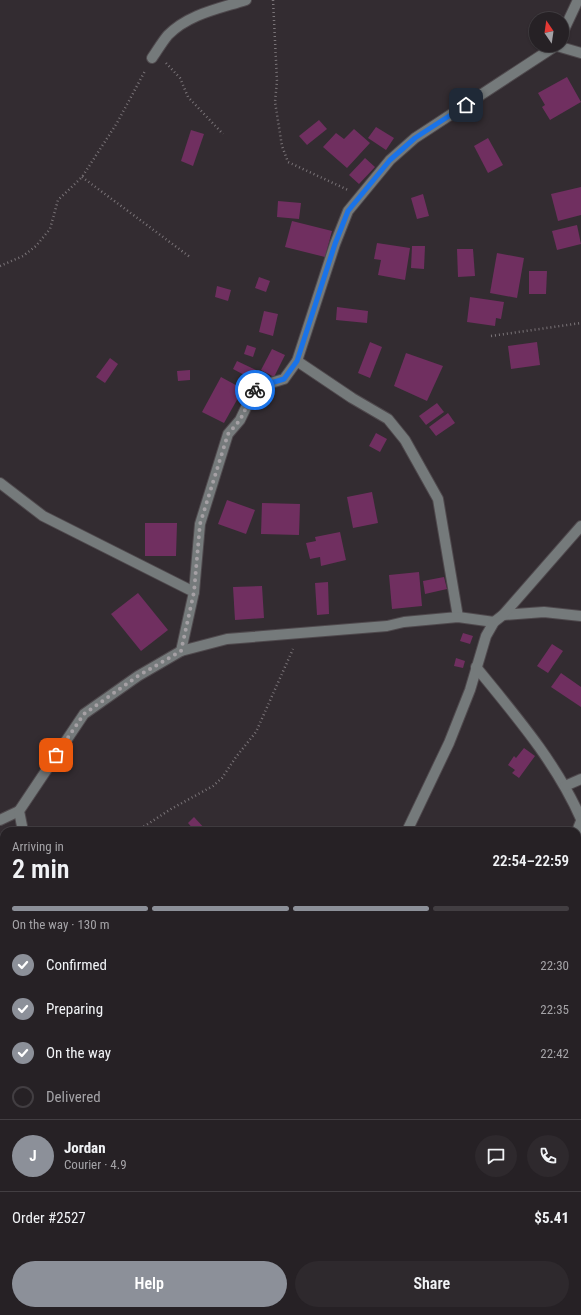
<!DOCTYPE html>
<meta charset="utf-8">
<style>
body{margin:0;font-family:"Roboto Condensed",sans-serif;background:#2e292d;color:#f1f3f6;height:100vh;display:flex;flex-direction:column;font-size:15px;white-space:nowrap}
*{box-sizing:border-box;margin:0}
p{font-size:13px;color:#a4a3a7}
.icon{flex:none;width:22px;height:22px;fill:none;stroke:currentColor;stroke-width:2;stroke-linecap:round;stroke-linejoin:round}
.map{position:relative;flex:1;overflow:hidden}
.drawer{position:absolute;left:0px;top:827px;width:581px;height:488px;display:flex;flex-direction:column;background:#262125;border-radius:12px 12px 0 0;box-shadow:0 1px 3px #0004,0 0 0 1px #423e42}
.drawer>*{flex:none}
.needle{width:26px;rotate:347deg}
.buttons{position:absolute;left:529px;top:12px;display:grid;gap:8px}
.buttons a{display:grid;place-items:center;width:40px;height:40px;border-radius:50%;background:#262125;box-shadow:0 1px 3px #0004,0 0 0 1px #423e42;font-size:20px}
.pin{position:absolute;display:grid;place-items:center;width:34px;height:34px;color:#fff;margin:-17px;border-radius:8px;box-shadow:0 2px 6px #0006}
.courier{position:absolute;display:grid;place-items:center;width:40px;height:40px;margin:-20px;border:3px solid #1a73e8;border-radius:50%;background:#fff;color:#222;box-shadow:0 1px 5px #0007}
.headline em{font-style:normal;font-weight:600}
.headline div{display:flex;flex-direction:column-reverse}
.headline{display:flex;align-items:center;justify-content:space-between;height:68px;padding:0 12px}
h1{font-size:26px;font-weight:600;line-height:30px}
.bar{display:grid;grid-template-columns:repeat(4,1fr);gap:6px 4px;align-content:center;height:48px;padding:0 12px}
.bar i{height:5px;border-radius:3px;background:#423e42}
.bar .on{background:#8c9099}
.bar p{grid-column:span 4}
.line{display:flex;align-items:center;gap:10px;padding:0 12px;border-top:1px solid #423e42}
.line div{flex:1}
.round{display:grid;place-items:center;flex:none;width:42px;height:42px;border-radius:21px;background:#2e292d}
ol{padding:0 12px;list-style:none}
li{display:flex;align-items:center;gap:12px;height:44px}
li p{margin-inline-start:auto}
li .icon{padding:4px;border-radius:50%;background:#8c9099;color:#fff;stroke-width:4}
li:last-child{color:#a4a3a7}
li i{width:22px;height:22px;border:2px solid #423e42;border-radius:50%}
.primary-button{display:flex;gap:8px;margin-top:auto;padding:8px 12px}
.primary-button a{flex:1;height:46px;border-radius:24px;background:#8c9099;color:#fff;font-size:16px;font-weight:600;line-height:46px;text-align:center}
.primary-button a+a{background:#2e292d;color:#f1f3f6}
.map>svg:first-child{display:block}
.building{fill:#702f60}
.lines{fill:none;stroke-linecap:round;stroke-linejoin:round}
.minor-casing{stroke:#4f494d;stroke-width:12}
.path{stroke:#7a7478;stroke-width:2.5;stroke-dasharray:1 3;stroke-linecap:butt}
.minor{stroke:#757a7b;stroke-width:10}
.done{stroke:#a5a0a4;stroke-width:4;stroke-dasharray:0 7.2}
.route{stroke:#1a73e8;stroke-width:5}
</style>
<div class="map">
<svg width="581" height="1315" viewBox="0 0 581 1315">
<rect width="100%" height="100%" fill="#332c31"/>
<g class="building">
<polygon points="567,77 581,102 550,120 542,107 545,105 538,93"/>
<polygon points="319,120 327,129 307,145 299,136"/>
<polygon points="376,127 394,138 386,150 368,138"/>
<polygon points="354,129 370,143 347,168 323,147 336,133 344,139"/>
<polygon points="191,130 204,134 193,166 181,161"/>
<polygon points="488,138 503,165 488,173 474,146"/>
<polygon points="365,158 375,167 359,184 349,175"/>
<polygon points="581,187 581,215 558,221 551,194"/>
<polygon points="423,194 429,216 417,219 411,198"/>
<polygon points="278,201 301,203 299,219 277,217"/>
<polygon points="292,221 332,231 325,257 285,247"/>
<polygon points="577,225 581,244 557,250 552,231"/>
<polygon points="377,243 410,248 405,280 378,275 381,260 374,259"/>
<polygon points="412,246 425,246 424,269 411,268"/>
<polygon points="457,249 473,249 475,276 458,277"/>
<polygon points="497,253 524,258 517,298 490,293"/>
<polygon points="529,271 547,271 546,294 529,294"/>
<polygon points="259,277 270,281 266,292 255,288"/>
<polygon points="217,286 231,290 228,301 215,297"/>
<polygon points="470,297 504,302 501,319 496,318 495,326 467,322"/>
<polygon points="337,307 368,311 367,323 336,320"/>
<polygon points="264,311 278,314 273,336 259,332"/>
<polygon points="370,342 382,347 370,378 358,373"/>
<polygon points="537,342 540,365 511,369 508,346"/>
<polygon points="247,345 256,348 253,357 244,354"/>
<polygon points="272,349 285,355 274,377 261,370"/>
<polygon points="406,353 443,366 427,401 394,386"/>
<polygon points="110,358 118,364 105,383 96,377"/>
<polygon points="237,361 256,370 252,379 233,369"/>
<polygon points="190,370 190,380 178,381 177,371"/>
<polygon points="221,377 243,389 224,423 202,412"/>
<polygon points="437,403 444,412 426,425 419,416"/>
<polygon points="448,413 455,423 436,436 429,427"/>
<polygon points="376,433 387,439 380,452 369,446"/>
<polygon points="372,492 378,523 353,528 347,497"/>
<polygon points="227,500 255,510 246,534 218,524"/>
<polygon points="262,503 300,504 299,535 261,534"/>
<polygon points="145,523 177,523 176,556 145,556"/>
<polygon points="340,532 346,560 321,566 320,557 310,559 306,543 316,541 315,537"/>
<polygon points="419,572 422,606 392,609 389,575"/>
<polygon points="444,577 447,589 425,594 423,581"/>
<polygon points="328,582 329,614 317,615 315,583"/>
<polygon points="262,586 264,618 235,620 233,587"/>
<polygon points="138,593 168,630 141,651 111,614"/>
<polygon points="463,633 473,636 470,644 460,641"/>
<polygon points="552,644 563,651 548,673 537,666"/>
<polygon points="456,658 465,661 463,668 454,666"/>
<polygon points="561,673 581,687 581,707 551,687"/>
<polygon points="524,748 535,756 519,778 512,773 515,770 508,765 514,756 516,758"/>
<polygon points="194,817 206,830 204,831 195,831 188,823"/>
<polygon points="4,844 4,857 0,859 0,845"/>
<polygon points="4,869 4,890 0,892 0,871"/>
<polygon points="0,928 4,934 4,940 0,943"/>
<polygon points="10,1311 22,1311 19,1315 15,1315"/>
</g>
<g class="lines">
<g class="minor-casing">
<g id="minor">
<polyline points="562,34 578,0"/>
<polyline points="557,46 581,53"/>
<path d="M152,58c5,-7 10,-16 16,-23 21,-21 50,-26 78,-35"/>
<polyline points="297,361 352,398 388,419 405,440 438,499 458,617"/>
<polyline points="0,483 43,516 194,592 181,651"/>
<polyline points="194,592 200,524 228,434 240,420 254,391 261,386 284,379 297,361 335,244 348,211 390,160 415,138 557,45"/>
<polyline points="503,615 544,612 581,616"/>
<path d="M476,667c39,48 80,95 105,152"/>
<polyline points="565,786 581,779"/>
<polyline points="0,820 19,811"/>
<polyline points="23,831 19,811 84,714 138,676 181,651 227,639 387,626 404,622 458,617 494,622"/>
<polyline points="407,831 449,743 470,690 486,636 494,622 503,615 581,526"/>
<polyline points="577,831 581,821"/>
<polyline points="577,956 581,981"/>
<polyline points="0,1147 4,1146"/>
<polyline points="577,1152 581,1151"/>
<polyline points="577,1178 581,1178"/>
<polyline points="0,1225 4,1221"/>
<polyline points="114,1311 114,1315"/>
<polyline points="348,1311 349,1315"/>
<polyline points="423,1311 430,1315"/>
</g>
</g>
<g class="path">
<polyline points="273,0 277,81 275,102 282,146 288,162 348,190"/>
<polyline points="166,63 180,78 188,97 223,134"/>
<polyline points="82,177 190,257"/>
<polyline points="0,266 23,256 36,246 50,229 58,200 82,177 117,123 145,71"/>
<polyline points="491,336 581,323"/>
<polyline points="137,831 171,809 213,786 222,778 236,757 256,732 293,649"/>
<polyline points="577,1055 581,1055"/>
<polyline points="233,1311 234,1315"/>
</g>
<use href="#minor" class="minor"/>
</g>
<g class="lines">
<polyline class="done" points="56,755 84,714 138,676 181,651 194,592 200,524 228,434 240,420 255,390"/>
<polyline class="route" points="255,390 261,386 284,379 297,361 335,244 348,211 390,160 415,138 466,105"/>
</g>
</svg>
<div class="buttons">
<a><svg class="needle" viewBox="-14 -14 28 28"><path d="M0-13l5 13h-10z" fill="#e53935"/><path d="M0 13l5-13h-10z" fill="#a4a3a7"/></svg></a>
</div>
<div class="pin" style="left:56px;top:755px;background:#ea580c"><svg class="icon" aria-label="bag" viewBox="0 0 24 24"><path d="M5 8h14l-1 12H6zM9 8a3 3 0 0 1 6 0"/></svg></div>
<div class="pin" style="left:466px;top:105px;background:#1f2937"><svg class="icon" aria-label="home" viewBox="0 0 24 24"><path d="M3 11l9-7 9 7M6 9v11h12V9"/></svg></div>
<div class="courier" style="left:255px;top:390px"><svg class="icon" aria-label="bike" viewBox="0 0 24 24"><circle cx="6" cy="16" r="4"/><circle cx="18" cy="16" r="4"/><path d="M6 16l4-8h5l3 8M10 8l3 8H6M13 5h3"/></svg></div>
<section class="drawer">
<div class="headline"><div><h1>2 min</h1><p>Arriving in</p></div><em>22:54–22:59</em></div>
<div class="bar"><i class="on"></i><i class="on"></i><i class="on"></i><i></i><p>On the way · 130 m</p></div>
<ol>
<li><svg class="icon" aria-label="check" viewBox="0 0 24 24"><path d="M5 12l5 5 9-10"/></svg>Confirmed<p>22:30</p></li>
<li><svg class="icon" aria-label="check" viewBox="0 0 24 24"><path d="M5 12l5 5 9-10"/></svg>Preparing<p>22:35</p></li>
<li><svg class="icon" aria-label="check" viewBox="0 0 24 24"><path d="M5 12l5 5 9-10"/></svg>On the way<p>22:42</p></li>
<li><i></i>Delivered</li>
</ol>
<div class="line" style="height:72px"><b class="round" style="background:#8c9099;color:#fff">J</b><div><b>Jordan</b><p>Courier · 4.9</p></div><a class="round"><svg class="icon" aria-label="chat" viewBox="0 0 24 24"><path d="M4 5h16v11H9l-5 4z"/></svg></a><a class="round"><svg class="icon" aria-label="phone" viewBox="0 0 24 24"><path d="M5 4h4l2 5-3 2q2 4 5 5l2-3 5 2v4C11 20 4 13 5 4z"/></svg></a></div>
<div class="line" style="height:52px"><div>Order #2527</div><b>$5.41</b></div>
<div class="primary-button"><a>Help</a><a>Share</a></div>
</section>
</div>
